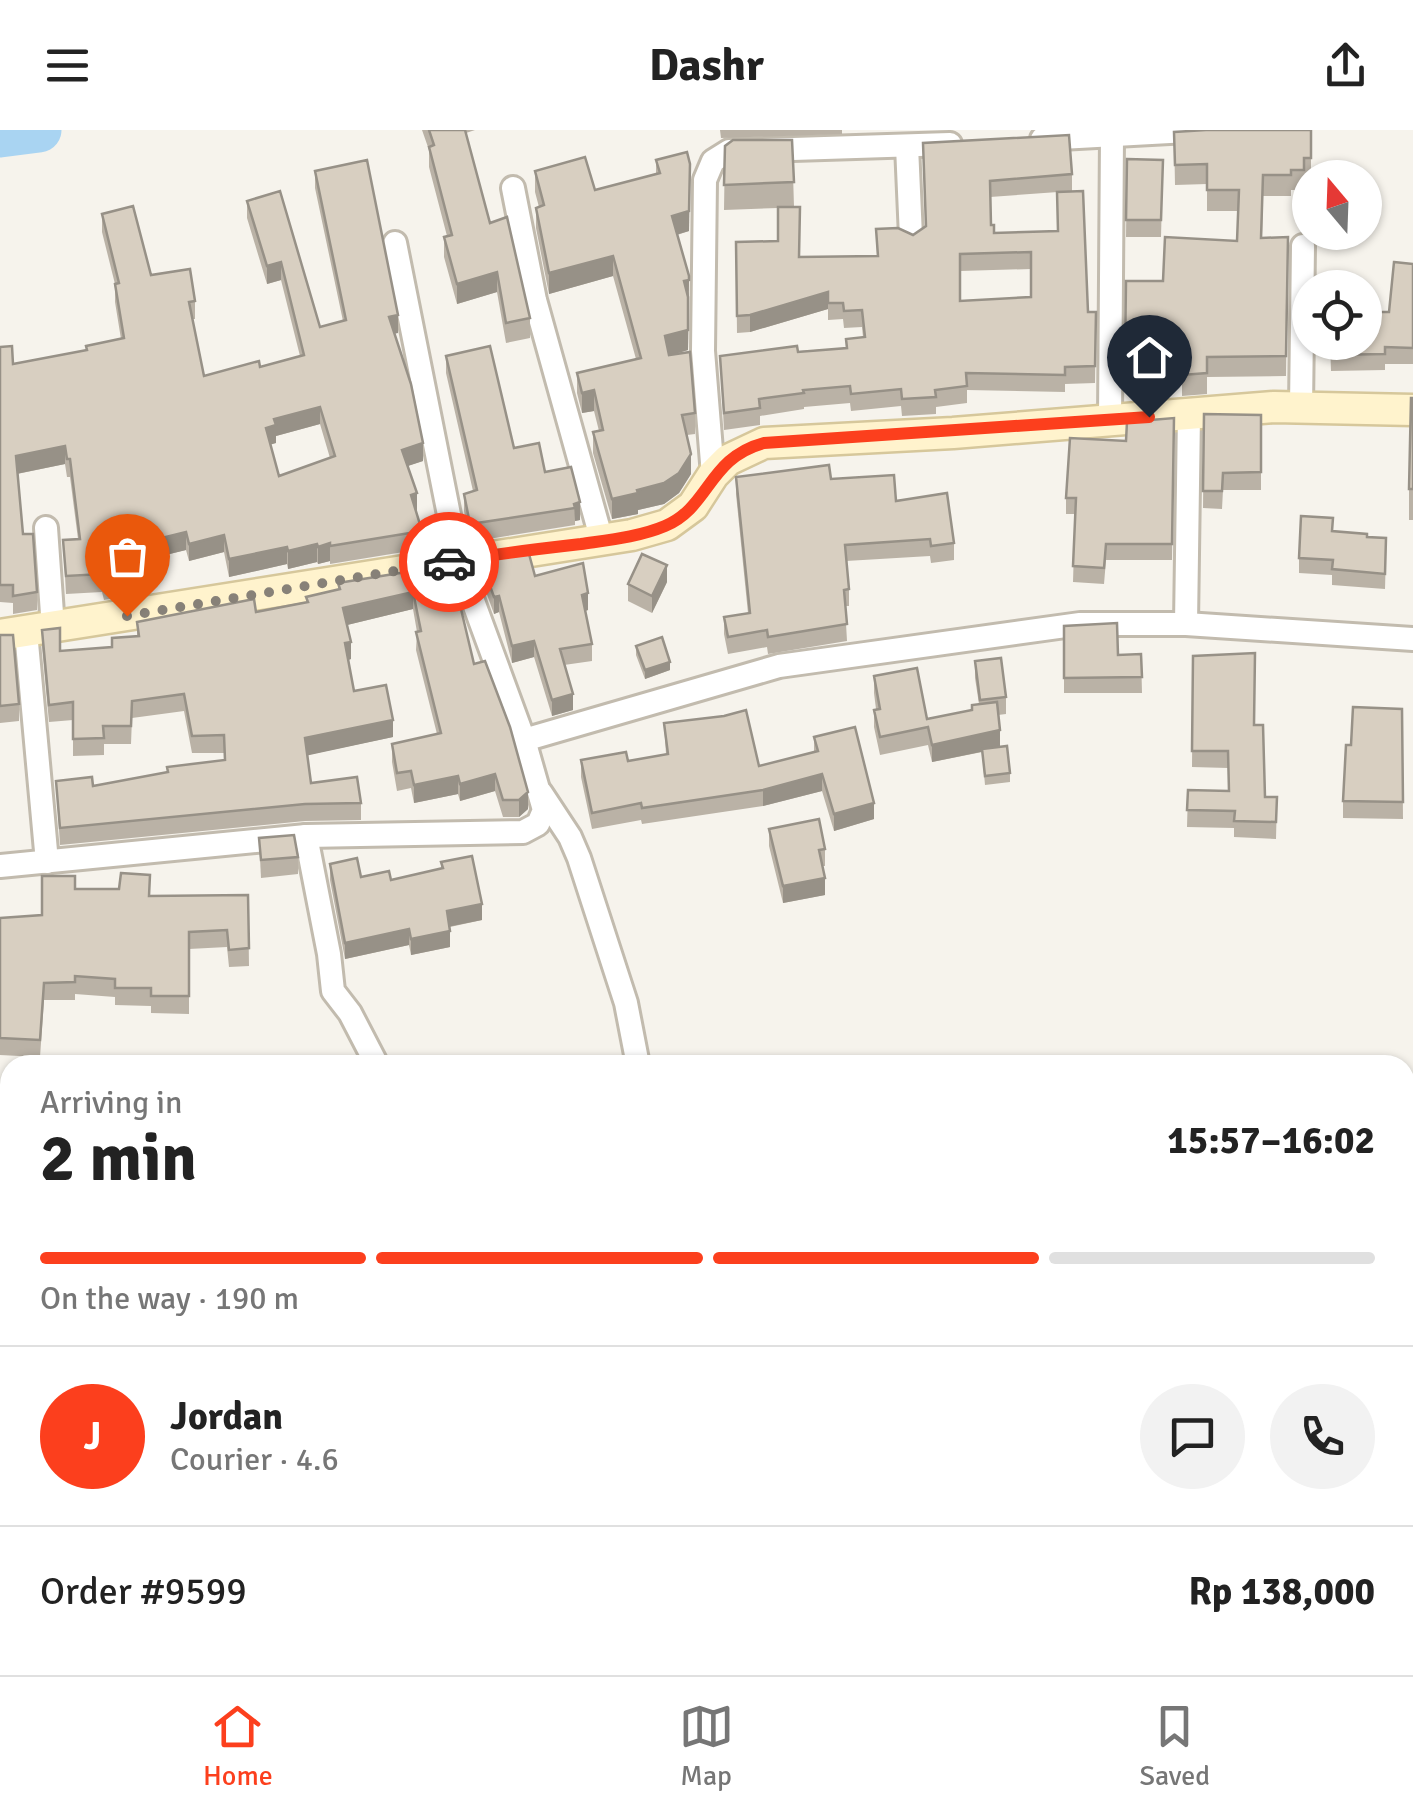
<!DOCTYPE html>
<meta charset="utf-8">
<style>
body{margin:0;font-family:Signika,sans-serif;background:#f2f2f2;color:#222;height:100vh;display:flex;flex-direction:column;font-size:38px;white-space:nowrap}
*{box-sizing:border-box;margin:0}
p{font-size:32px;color:#767676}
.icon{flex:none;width:55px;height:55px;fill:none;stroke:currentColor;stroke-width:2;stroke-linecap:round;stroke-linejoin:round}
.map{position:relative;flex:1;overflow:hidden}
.panel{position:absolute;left:0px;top:925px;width:1415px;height:620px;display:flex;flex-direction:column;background:#fff;border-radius:30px 30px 0 0;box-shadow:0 2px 8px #0004}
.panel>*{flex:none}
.needle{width:65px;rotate:341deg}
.tools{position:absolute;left:1292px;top:30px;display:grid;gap:20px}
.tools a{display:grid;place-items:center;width:90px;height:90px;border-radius:50%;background:#fff;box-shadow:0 2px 8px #0004;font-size:50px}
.pin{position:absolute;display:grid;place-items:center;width:85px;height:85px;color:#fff;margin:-102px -42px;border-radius:50% 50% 50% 0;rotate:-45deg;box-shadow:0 0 10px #0007}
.pin .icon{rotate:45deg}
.courier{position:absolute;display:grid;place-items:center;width:100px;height:100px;margin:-50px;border:8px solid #fc3f1d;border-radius:50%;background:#fff;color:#222;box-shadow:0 2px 12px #0007}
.summary em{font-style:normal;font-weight:800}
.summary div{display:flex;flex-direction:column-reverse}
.summary{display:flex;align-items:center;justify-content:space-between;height:170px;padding:0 40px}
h1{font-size:65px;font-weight:800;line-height:75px}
.bar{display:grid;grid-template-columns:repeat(4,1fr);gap:15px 10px;align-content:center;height:120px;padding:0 40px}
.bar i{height:12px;border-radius:8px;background:#e0e0e0}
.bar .on{background:#fc3f1d}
.bar p{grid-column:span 4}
.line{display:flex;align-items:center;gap:25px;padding:0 40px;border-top:2px solid #e0e0e0}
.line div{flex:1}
.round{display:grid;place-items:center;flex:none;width:105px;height:105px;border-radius:52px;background:#f2f2f2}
header{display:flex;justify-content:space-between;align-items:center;height:130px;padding:0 40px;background:#fff;font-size:45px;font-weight:800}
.tabs{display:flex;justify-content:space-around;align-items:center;height:140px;border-top:2px solid #e0e0e0;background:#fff;font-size:28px;color:#767676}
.tabs a{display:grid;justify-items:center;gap:5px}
.tabs .on{color:#fc3f1d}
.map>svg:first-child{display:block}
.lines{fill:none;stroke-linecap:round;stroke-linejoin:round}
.river{stroke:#a9d4f2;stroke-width:45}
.street-casing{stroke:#c2bbae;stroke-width:28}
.secondary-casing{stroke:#d6c79b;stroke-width:35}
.street{stroke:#fff;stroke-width:22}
.secondary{stroke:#fff3cd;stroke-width:30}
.wall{fill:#bab2a6;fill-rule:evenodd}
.shaded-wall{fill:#979187}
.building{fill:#d8cfc1;stroke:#979187;stroke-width:2.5;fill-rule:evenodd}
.done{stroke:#878178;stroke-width:10;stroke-dasharray:0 18}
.route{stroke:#fc3f1d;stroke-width:12}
</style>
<header><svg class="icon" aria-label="menu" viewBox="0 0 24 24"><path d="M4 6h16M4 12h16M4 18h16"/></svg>Dashr<svg class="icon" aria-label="share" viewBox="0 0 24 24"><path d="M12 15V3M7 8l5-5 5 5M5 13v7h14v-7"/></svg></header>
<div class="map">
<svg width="1413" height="1545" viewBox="0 0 1413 1545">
<rect width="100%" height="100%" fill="#f6f3ec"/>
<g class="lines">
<polyline class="river" points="0,5 39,0"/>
<g class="street-casing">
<g id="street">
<polyline points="1042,9 1206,0"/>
<polyline points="907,16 911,107"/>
<polyline points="513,58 535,170 602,411"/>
<polyline points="1301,278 1303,116"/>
<polyline points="1110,290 1112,6"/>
<polyline points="713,345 703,221 705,50 713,31 729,21 950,14"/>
<polyline points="46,398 53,498"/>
<polyline points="1186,494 1189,284"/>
<polyline points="26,502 47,732"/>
<polyline points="524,610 779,536 1080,494 1186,494 1413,509"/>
<polyline points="541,663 570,707 579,728 626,873 638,935"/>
<polyline points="306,706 329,824 333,861 350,883 377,935"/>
<polyline points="0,736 306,706 523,702 538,694 544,680 524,610 458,430 395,113"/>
<polyline points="0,1092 10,1092"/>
<polyline points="0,1473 10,1474"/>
<polyline points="207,1535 223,1545"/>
<polyline points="682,1535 685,1545"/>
<polyline points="741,1535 752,1545"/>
<polyline points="1026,1535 1029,1545"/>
<polyline points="503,1545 506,1535"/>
<polyline points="605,1545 609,1535"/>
</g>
</g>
<g class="secondary-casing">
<polyline id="secondary" points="0,505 632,405 667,395 693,376 713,345 728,330 764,313 953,303 1274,277 1413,280"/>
</g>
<use href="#street" class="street"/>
<use href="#secondary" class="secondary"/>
</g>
<g class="wall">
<polygon points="422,0 475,0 466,3 490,93 530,188 530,208 506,213 497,162 457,174 444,127 444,107 447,106 429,37 429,20"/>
<polygon points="720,0 842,0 842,4 721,8"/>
<polygon points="1311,0 1311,48 1304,49 1304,60 1291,60 1291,66 1263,66 1262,108 1288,107 1286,246 1207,247 1207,264 1182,266 1182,249 1125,250 1126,151 1163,151 1237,111 1238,81 1207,81 1207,54 1175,55 1174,2"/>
<path d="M792,10l2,67 5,50 78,-1 -1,-27 37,6 13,-8 -3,-67 149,14v17l-82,6 1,28 3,8 64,-2 30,81h8l-1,71 -30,1v8l-98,-2v13l-31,4v7l-34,2 -1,-10 -50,5 -1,-8 -46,4v2l-44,7v9l-36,5 -4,-74 126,-8 17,-11 -1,-10 -18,1 -1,-9 -15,1v-11l-78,23 -13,1 -1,-91 42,-1v-33l-54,2 1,-64zM1031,139v28l-71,4v-30z"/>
<polygon points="1127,29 1163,30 1161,107 1126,107"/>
<polygon points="656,30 689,101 677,105 689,146 688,220 674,224 695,283 695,304 687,305 691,344 679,363 664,374 638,380 638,384 612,389 593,323 593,302 599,301 594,281 582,283 577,263 577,243 636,229 613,146 549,164 536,98 536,78 539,77 535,62 535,41 595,60 656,44"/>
<path d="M315,41l83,162h-4l29,128 -16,5 9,45 6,20v18l-92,15v-3l-12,3 -1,-2 -29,7 -1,-5 -58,13 -5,-25 -35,9 -3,-11 -62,15 3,13v18l-23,4 -2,-8 -36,2 -3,-54 15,-1 -8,-62h-3l-2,-13 -48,10 6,60 14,58v18l-24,4v-11l-13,-1v-255l13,17 73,-14 35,-11 -6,-37v-18l-13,-52v-18l49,61 44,26v18h-3l12,57 56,-9 40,-11 -19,-76 -14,4 -20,-66v-17l73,126 23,-6 -28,-133zM320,294l10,34 -51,18 -9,-32 6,-1v-7z"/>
<polygon points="1413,134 1413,234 1385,234 1385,240 1331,241 1330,212 1389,182"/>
<polygon points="446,226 514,318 545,342 571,337 580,390 575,391 575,395 470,412 464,381 464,364 473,361 446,243"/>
<polygon points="1413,268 1413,390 1409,390 1409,359"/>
<polygon points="1204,284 1261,285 1261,360 1223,360 1222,379 1203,378"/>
<polygon points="1174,288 1172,430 1106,430 1104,454 1073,452 1075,384 1066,384 1066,368 1126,311"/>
<polygon points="736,347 831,349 896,371 954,413 954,430 931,433 930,426 846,431 849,459 849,476 845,476 847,511 768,524 767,517 728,524 724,504 724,487 748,483 736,364"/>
<polygon points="1333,401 1367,407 1386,423 1385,459 1332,455 1332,445 1299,443 1299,428"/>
<polygon points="481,431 535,446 588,480 585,481 592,514 592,531 564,535 573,580 552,586 534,527 512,533 499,482 494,484 481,448"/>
<polygon points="450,435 474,534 528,679 519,687 503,687 495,661 460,671 458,664 414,673 411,658 397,661 392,632 392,614 437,604 416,520 417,502 413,479 347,495 351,529 348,530 354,561 393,607 307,625 311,653 361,673 361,690 305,691 60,715 56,651 93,656 167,642 167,637 224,630 224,623 192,623 184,581 132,588 131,614 104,614 104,625 73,626 73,590 49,592 42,517 42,500 60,521 112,517 137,507 137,492 256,482 306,472 306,467 338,459 338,453"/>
<polygon points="667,452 652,483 628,471 628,454"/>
<polygon points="1064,496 1118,525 1141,524 1142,563 1064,563"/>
<polygon points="0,505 19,574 19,591 0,593"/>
<polygon points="636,516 670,540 645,549 636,525"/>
<polygon points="1193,526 1254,595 1265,667 1277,667 1276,709 1234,707 1234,698 1187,697 1188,660 1228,661 1228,638 1192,637"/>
<polygon points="975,531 1006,567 1006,584 998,585 1000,617 1010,643 1010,652 985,655 982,622 932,632 928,615 880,625 874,597 874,580 876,579 874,563 874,546 927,589 972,580 979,574 975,548"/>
<polygon points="1402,579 1403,689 1343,688 1343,671"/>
<polygon points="664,593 759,636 814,622 814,607 874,689 834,701 822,661 763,676 642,694 641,690 592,699 581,647 581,630 628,631 666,624"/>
<polygon points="769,699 825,719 825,736 822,736 825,765 783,773 769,716"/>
<polygon points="259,708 298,727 298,744 261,748"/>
<polygon points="441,732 482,790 450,797 450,817 411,825 409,815 345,829 330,750 330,734 361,747 391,750 441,739"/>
<polygon points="75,759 150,766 248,765 249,836 229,837 227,817 189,819 189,884 151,883 151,876 115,875 115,867 75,864 75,870 44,870 40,927 0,925 0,788 42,785"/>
<polygon points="0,1423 10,1423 10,1460 0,1458"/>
<polygon points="251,1535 469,1535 466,1545 281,1545"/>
</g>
<g class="shaded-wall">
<polygon points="690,54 689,101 672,106 672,86"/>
<polygon points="613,126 613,146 549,164 549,143"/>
<polygon points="281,132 281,150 267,154 267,136"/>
<polygon points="497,142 497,162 457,174 457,154"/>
<polygon points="689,150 688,220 665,227 665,206 684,151"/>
<polygon points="828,162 828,179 750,202 750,185"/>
<polygon points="398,185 398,203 389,205 389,187"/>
<polygon points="594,260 594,281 582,283 582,263"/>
<polygon points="320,277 320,294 276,306 276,313 266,316 266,298 274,289"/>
<polygon points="423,313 423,331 402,338 402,320"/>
<polygon points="65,316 65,334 16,344 16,326"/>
<polygon points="691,324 691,344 679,363 664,374 638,380 638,384 612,389 612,369 637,360"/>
<polygon points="417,363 417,381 411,383 411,365"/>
<polygon points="580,372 580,390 575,391 574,374"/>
<polygon points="186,402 186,420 121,436 121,418"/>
<polygon points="224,405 224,422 189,431 189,414"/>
<polygon points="330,413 330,431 318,434 318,417"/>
<polygon points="317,414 317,432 288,439 288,421"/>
<polygon points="287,417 287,434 229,447 229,429"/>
<polygon points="667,435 667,452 652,483 652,466"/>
<polygon points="413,462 413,479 343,496 343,478"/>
<polygon points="588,463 588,480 582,482 582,465"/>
<polygon points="499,466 499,482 494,484 494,467"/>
<polygon points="534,511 534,527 512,533 512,516"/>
<polygon points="351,512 351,529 345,531 345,513"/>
<polygon points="670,532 670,540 645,549 645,540"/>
<polygon points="573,564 573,580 552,586 552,570"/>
<polygon points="393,590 393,607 305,626 305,608"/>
<polygon points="1000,600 1000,618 932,632 932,615"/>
<polygon points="495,644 495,661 460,671 460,654"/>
<polygon points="822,644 822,661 763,676 763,660"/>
<polygon points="458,646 458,664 414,673 414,655"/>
<polygon points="528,662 528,679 519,687 519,670"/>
<polygon points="874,673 874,689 834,701 834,684"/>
<polygon points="825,748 825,765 783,773 783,756"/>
<polygon points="482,774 482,790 447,797 447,781"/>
<polygon points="409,799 409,815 345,829 345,813"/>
<polygon points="450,801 450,817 411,825 411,809"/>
<polygon points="10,1060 10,1077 0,1079 0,1062"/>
<polygon points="1413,1220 1413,1237 1405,1242 1405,1225"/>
</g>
<g class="building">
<polygon points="429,0 465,0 490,93 507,87 530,188 506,193 497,142 457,154 444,107 452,105 429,17 434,15"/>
<polygon points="1206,0 1311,0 1311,28 1304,28 1304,40 1291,40 1291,45 1263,45 1261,108 1288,107 1286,226 1207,227 1207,243 1182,245 1182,228 1125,229 1126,151 1163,151 1165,107 1237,111 1239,60 1207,60 1207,34 1175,35 1174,2"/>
<path d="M1069,5l3,39 -82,7 1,44h3v8l64,-2 -1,-39 26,-1 5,121h8l-1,54 -30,1v8l-99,-2 1,13 -32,4 1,7 -34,2 -1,-10 -50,5 -1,-8 -47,4 1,3 -45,6 1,9 -36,5 -4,-57 77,-10 1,6 49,-4 -1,-9 19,-2 -3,-27 -18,1 -1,-8h-15v-11l-78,23 -13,1 -1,-74 42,-1v-34h22l-1,50 79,-1 -2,-27 22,-1 15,7 13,-9 -3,-83zM1031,122v45l-71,4v-47z"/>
<polygon points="733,10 792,10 794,52 724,55 725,16"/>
<polygon points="687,22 690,34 689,81 672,86 689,146 689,150 684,151 688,167 688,200 665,206 669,225 690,222 695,283 682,285 691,324 679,343 664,353 637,360 638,363 612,369 593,302 603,300 594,260 582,263 577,243 641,228 613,126 549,143 536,78 544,75 535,41 585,27 595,60 660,43 656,30"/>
<polygon points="1127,29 1163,30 1161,90 1126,90"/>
<path d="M367,30l31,155 -9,2 22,67 12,59 -21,7 15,43 -6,2 11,36 -92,15v-3l-12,4 -1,-3 -29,7 -1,-4 -58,12 -5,-24 -35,9 -3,-12 -65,16 6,30 -23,4 -2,-8 -36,2 -3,-36 17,-1 -10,-80h-3l-2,-13 -49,10 7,78h10l4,58 -24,4v-11h-13v-238l12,-1 1,18 74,-14 -1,-4 38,-8 -9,-54 4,-1 -17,-69 31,-8 18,69 39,-6 5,32 -6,1 15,74 55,-15 1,6 44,-12 -23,-93 -14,4 -20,-65 33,-10 40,136 26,-7 -31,-149zM320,277l15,49 -56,20 -13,-48 10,-3 -2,-6z"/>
<polygon points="1394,132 1413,134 1413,218 1385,217 1385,224 1331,225 1330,212 1365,212 1365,182 1389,182"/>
<polygon points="490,216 514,318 539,313 545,342 571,337 580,372 574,374 575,378 470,394 464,364 477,360 446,226"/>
<polygon points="1411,268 1413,268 1413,359 1409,359"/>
<polygon points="1204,284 1261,285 1261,342 1223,343 1222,361 1203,361"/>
<polygon points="1174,288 1172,414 1106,414 1104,438 1073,436 1076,368 1066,368 1070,308 1126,311 1127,292"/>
<polygon points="829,335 831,349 894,345 896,371 947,363 954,413 931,416 930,409 845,415 849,459 844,460 847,494 768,507 767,500 728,507 724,487 750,483 736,347"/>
<polygon points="1301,386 1333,388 1332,401 1367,404 1367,407 1386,408 1385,444 1332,439 1333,430 1299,428"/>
<polygon points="529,424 535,446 583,433 588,463 582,465 592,514 560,519 573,564 552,570 534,511 512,516 499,466 494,467 481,431"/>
<polygon points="642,424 667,435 652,466 628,454"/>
<polygon points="450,435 464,473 460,475 474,534 485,531 510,597 528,662 519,670 503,670 495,644 460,654 458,646 414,655 411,641 397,643 392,614 441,603 416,502 421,501 413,462 343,478 351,512 345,513 354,561 386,555 393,590 305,608 311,653 357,647 361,673 305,674 60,698 56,651 92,647 93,656 168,642 167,637 225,630 224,605 192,606 184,564 132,571 131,596 103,596 104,608 73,609 73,572 49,575 42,500 60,498 60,521 112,517 112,508 139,506 137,492 254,469 256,482 308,472 306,467 340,459 338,453"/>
<polygon points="1117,493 1118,525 1141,524 1142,547 1064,548 1064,496"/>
<polygon points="0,505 13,505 19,574 0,576"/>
<polygon points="662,507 670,532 645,540 636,516"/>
<polygon points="1255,523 1254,595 1263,595 1265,667 1277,667 1276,692 1234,691 1235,681 1187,680 1188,660 1229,661 1228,621 1192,621 1193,526"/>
<polygon points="1001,528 1006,567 980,570 975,531"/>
<polygon points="917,538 927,589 972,580 972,575 997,572 1000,600 932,615 928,597 880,607 874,580 880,579 874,546"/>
<polygon points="1353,577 1402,579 1403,672 1343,671 1346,615 1351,615"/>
<polygon points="746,580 759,636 818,621 814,607 855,597 874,673 834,684 822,644 763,660 642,678 641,673 592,683 581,630 626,622 628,631 668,624 664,593 724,586"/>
<polygon points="1007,616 1010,643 985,646 982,619"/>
<polygon points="819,689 825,719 819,720 825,748 783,756 769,699"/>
<polygon points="294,705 298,727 261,730 259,708"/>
<polygon points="472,726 482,774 447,781 450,801 411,809 409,799 345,813 330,734 357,728 361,747 389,741 391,750 443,738 441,732"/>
<polygon points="121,743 150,745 149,766 248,765 249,818 229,820 227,800 189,802 189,866 151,866 151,858 115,858 115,849 75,846 75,852 44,853 40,910 0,908 0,788 42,785 42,746 75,746 75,759 119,759"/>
<polygon points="0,1034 10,1035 10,1060 0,1062"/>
<polygon points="1413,1182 1413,1220 1405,1225 1405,1187"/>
<polygon points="0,1423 10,1423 10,1444 0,1442"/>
<polygon points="291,1535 466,1535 463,1545 322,1545"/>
<polygon points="517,1541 536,1545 514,1545"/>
</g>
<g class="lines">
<polyline class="done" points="127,486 449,432"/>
<path class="route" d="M449,432c44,-8 88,-13 132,-18 27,-4 58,-7 84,-18 45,-19 43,-68 99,-83l385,-26"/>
</g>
</svg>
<div class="tools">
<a><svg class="needle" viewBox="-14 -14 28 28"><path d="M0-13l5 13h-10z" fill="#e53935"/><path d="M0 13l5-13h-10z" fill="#767676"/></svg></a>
<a><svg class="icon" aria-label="locate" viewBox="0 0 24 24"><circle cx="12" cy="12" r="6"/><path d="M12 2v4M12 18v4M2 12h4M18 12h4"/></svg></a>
</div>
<div class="pin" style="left:127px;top:486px;background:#ea580c"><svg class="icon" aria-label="bag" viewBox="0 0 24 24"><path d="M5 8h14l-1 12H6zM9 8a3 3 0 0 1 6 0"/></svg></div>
<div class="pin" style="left:1149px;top:287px;background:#1f2937"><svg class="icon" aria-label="home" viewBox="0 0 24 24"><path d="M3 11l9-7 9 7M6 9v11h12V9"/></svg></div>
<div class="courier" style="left:449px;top:432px"><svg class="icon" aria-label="car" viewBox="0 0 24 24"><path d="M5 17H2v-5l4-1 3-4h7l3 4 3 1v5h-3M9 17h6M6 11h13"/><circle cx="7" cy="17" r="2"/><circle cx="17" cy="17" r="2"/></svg></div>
<section class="panel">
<div class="summary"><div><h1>2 min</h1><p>Arriving in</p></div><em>15:57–16:02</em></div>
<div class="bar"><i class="on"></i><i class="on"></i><i class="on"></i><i></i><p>On the way · 190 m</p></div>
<div class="line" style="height:180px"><b class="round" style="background:#fc3f1d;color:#fff">J</b><div><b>Jordan</b><p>Courier · 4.6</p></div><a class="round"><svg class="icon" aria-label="chat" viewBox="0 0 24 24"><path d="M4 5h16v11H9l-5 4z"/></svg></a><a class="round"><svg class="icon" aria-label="phone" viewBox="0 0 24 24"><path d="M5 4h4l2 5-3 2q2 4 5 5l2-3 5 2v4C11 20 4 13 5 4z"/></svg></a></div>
<div class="line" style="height:130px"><div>Order #9599</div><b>Rp 138,000</b></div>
</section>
</div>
<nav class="tabs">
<a class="on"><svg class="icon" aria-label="home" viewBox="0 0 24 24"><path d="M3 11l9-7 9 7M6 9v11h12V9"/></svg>Home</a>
<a><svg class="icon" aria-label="map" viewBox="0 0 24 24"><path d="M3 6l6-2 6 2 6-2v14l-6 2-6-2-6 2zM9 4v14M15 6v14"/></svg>Map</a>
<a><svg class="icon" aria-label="saved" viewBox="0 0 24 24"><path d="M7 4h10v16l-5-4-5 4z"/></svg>Saved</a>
</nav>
